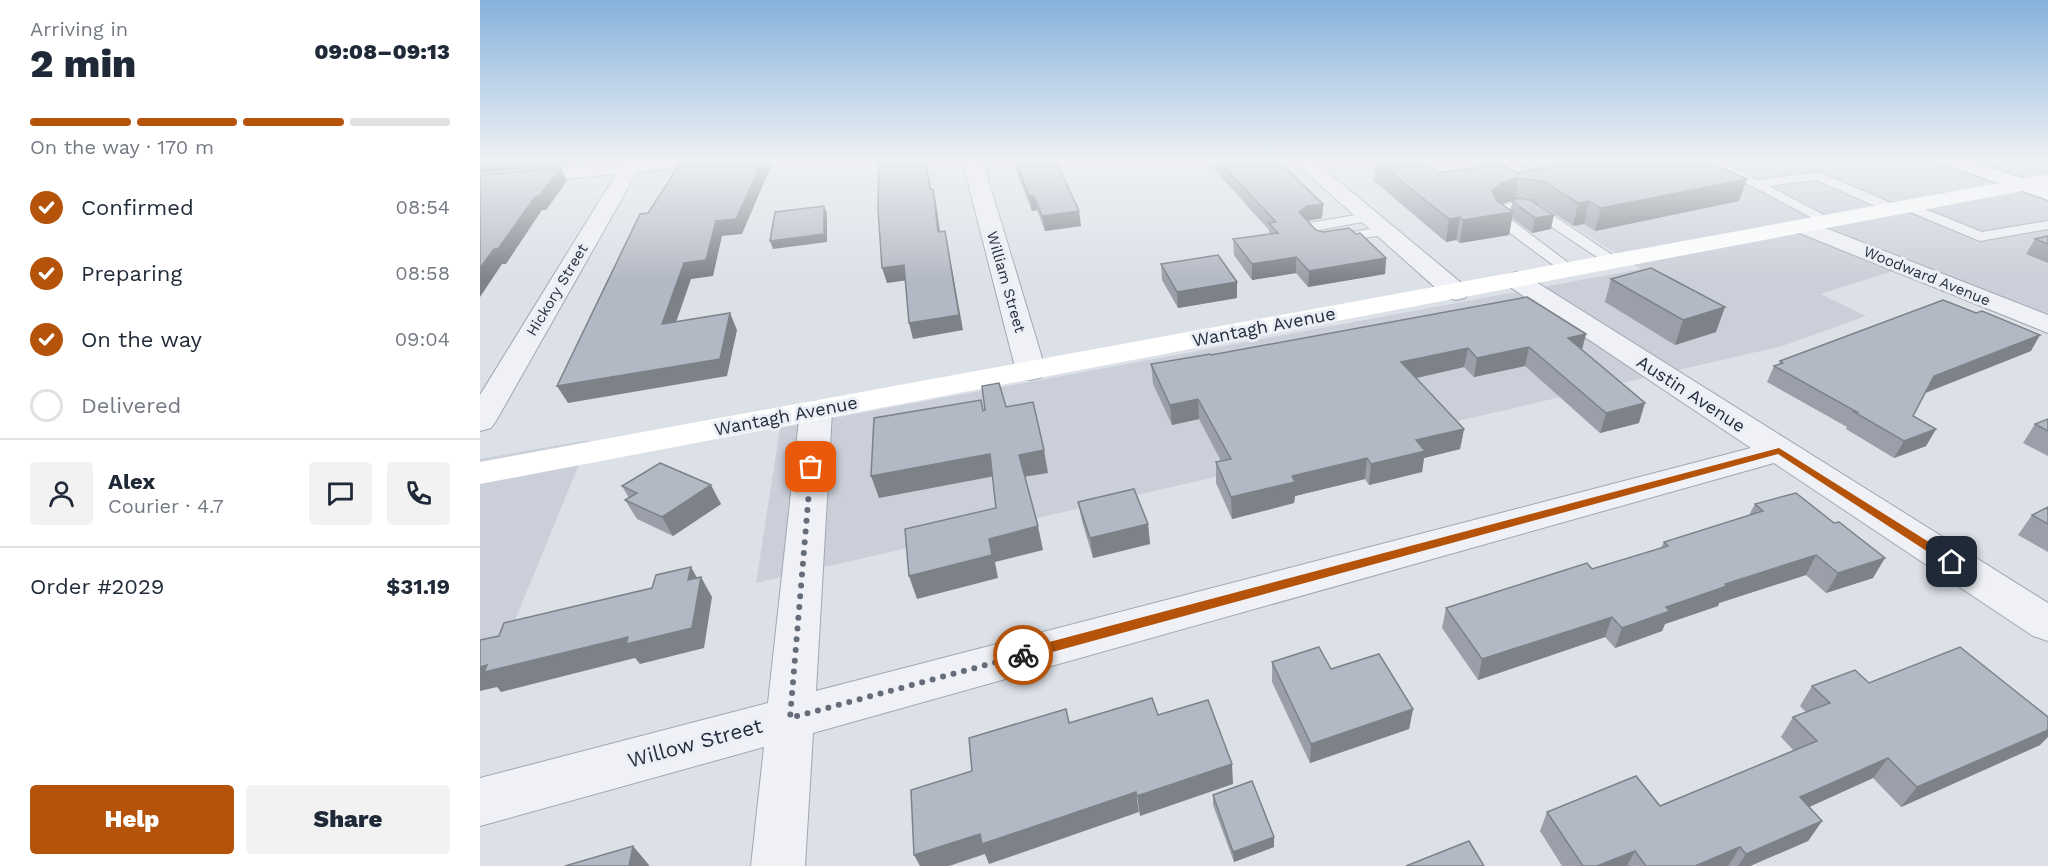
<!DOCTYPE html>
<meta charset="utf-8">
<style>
body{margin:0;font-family:"Work Sans",sans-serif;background:#f2f2f3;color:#1f2937;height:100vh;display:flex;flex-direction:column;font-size:22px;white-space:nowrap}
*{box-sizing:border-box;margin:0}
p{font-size:20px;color:#747a83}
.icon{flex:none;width:33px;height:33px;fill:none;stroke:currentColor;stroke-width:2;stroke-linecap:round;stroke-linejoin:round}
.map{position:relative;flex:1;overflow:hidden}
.details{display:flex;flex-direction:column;background:#fff;width:480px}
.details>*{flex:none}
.pin{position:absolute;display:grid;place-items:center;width:51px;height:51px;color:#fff;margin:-26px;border-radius:12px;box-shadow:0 3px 9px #0006}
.courier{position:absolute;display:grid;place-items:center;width:60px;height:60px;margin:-30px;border:4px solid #b45309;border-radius:50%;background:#fff;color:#222;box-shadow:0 2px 8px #0007}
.overview em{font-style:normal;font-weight:800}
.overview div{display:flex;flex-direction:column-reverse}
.overview{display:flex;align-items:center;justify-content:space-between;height:102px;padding:0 30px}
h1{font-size:39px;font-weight:800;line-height:45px}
.bar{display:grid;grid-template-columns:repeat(4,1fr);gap:9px 6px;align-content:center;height:72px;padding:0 30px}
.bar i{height:8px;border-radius:4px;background:#e0e1e3}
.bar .current{background:#b45309}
.bar p{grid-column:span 4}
.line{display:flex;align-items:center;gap:15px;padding:0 30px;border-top:2px solid #e0e1e3}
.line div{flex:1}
.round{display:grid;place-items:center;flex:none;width:63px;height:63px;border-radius:6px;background:#f2f2f3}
ol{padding:0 30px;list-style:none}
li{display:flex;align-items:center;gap:18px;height:66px}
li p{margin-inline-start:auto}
li .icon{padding:6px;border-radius:50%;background:#b45309;color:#fff;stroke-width:4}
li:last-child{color:#747a83}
li i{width:33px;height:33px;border:3px solid #e0e1e3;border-radius:50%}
.button{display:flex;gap:12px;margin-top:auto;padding:12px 30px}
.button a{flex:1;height:69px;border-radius:6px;background:#b45309;color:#fff;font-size:24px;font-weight:800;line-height:69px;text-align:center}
.button a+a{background:#f2f2f3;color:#1f2937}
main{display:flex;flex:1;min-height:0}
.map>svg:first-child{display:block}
.built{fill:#cacfd9}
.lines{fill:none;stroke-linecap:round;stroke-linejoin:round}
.lane-casing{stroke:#a1a7b1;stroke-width:2}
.street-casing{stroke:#a1a7b1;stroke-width:2}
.highway-casing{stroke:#838d9f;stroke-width:2}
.lane{fill:#eff1f6;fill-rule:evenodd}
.street{fill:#eff1f6;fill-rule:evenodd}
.secondary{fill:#fff;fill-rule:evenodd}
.highway{fill:#fff;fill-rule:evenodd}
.wall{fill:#9a9fa9;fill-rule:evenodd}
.shaded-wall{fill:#7d8289}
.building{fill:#b3b9c4;stroke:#7d8289;stroke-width:1.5}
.route{fill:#b45309}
.done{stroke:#656c7a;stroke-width:6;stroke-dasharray:0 10.8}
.labels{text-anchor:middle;stroke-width:6;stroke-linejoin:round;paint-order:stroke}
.far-street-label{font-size:15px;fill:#252e3f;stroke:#ebeff5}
.street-label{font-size:18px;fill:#252e3f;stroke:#ebeff5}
.near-street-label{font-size:21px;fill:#252e3f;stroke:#ebeff5}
</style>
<main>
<section class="details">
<div class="overview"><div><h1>2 min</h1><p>Arriving in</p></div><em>09:08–09:13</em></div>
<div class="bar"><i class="current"></i><i class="current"></i><i class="current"></i><i></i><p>On the way · 170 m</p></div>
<ol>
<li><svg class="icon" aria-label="check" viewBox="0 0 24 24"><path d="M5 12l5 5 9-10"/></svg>Confirmed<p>08:54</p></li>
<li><svg class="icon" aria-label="check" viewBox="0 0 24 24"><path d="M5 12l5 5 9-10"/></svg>Preparing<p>08:58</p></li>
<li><svg class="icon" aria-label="check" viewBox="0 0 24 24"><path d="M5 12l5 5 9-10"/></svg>On the way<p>09:04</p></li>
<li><i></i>Delivered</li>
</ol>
<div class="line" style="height:108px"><a class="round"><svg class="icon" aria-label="person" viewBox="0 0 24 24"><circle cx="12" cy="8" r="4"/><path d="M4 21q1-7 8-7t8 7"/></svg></a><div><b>Alex</b><p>Courier · 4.7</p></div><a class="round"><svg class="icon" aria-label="chat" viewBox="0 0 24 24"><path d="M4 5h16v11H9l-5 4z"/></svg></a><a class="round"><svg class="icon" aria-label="phone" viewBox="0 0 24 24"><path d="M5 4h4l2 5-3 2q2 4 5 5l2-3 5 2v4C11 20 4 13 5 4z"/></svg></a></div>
<div class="line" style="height:78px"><div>Order #2029</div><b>$31.19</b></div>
<div class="button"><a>Help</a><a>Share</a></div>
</section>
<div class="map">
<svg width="1568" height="866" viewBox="0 0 1568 866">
<rect width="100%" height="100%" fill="#dce0e7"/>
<g class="built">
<polygon points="987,159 1568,159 1568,319 1432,265 1340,294 1386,316 1302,346 276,583 300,428 1161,269"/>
<polygon points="109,440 28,637 0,643 0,459"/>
</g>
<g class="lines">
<g class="lane-casing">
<g id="lane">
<polygon points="1011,159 1026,159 1060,180 1069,180 1071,183 1064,187 1053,187"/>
<polygon points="1221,159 1237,159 1277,180 1338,172 1421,207 1423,210 1421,213 1411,213 1336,180 1289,186 1357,222 1355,225 1345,225"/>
<path d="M1035,202l24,4 84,56 -8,5 -6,-2 -80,-53 -14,-2 -10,5 73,55 -2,3h-12l-69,-51 -4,-8c6,-8 15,-10 24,-12z"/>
<polygon points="1430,203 1502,232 1568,221 1568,229 1500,241 1425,210 1423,207"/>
<polygon points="888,213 895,217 893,220 839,230 845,236 904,227 909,228 911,231 909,234 842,245 837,244 821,227 828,223"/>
</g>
</g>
<g class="street-casing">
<g id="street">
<polygon points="145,159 240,159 238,163 231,165 157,172 16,421 11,428 0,431 0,395 136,174 0,187 0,175 144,161"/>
<polygon points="482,159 502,159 566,371 562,377 551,380 540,377 536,371"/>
<polygon points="811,159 832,159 985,286 989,292 985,298 976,300 967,298"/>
<polygon points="1325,220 1568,315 1568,333 1317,232 1314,227 1317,222"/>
<polygon points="1036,272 1045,275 1568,603 1568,641 1553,636 1294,463 333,733 325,866 271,866 284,747 0,826 0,778 288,703 320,411 325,404 336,401 347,404 352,411 336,691 1271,448 1027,285 1023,280 1027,275"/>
</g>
</g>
<g class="highway-casing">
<polygon id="highway" points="1457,159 1486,159 1568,187 1568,200 1459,163"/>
</g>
<use href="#lane" class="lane"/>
<use href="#street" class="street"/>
<polygon class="secondary" points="1568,174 1568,186 0,484 0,462"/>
<use href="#highway" class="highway"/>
</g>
<g class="wall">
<polygon points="532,159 580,159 576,162 601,226 565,231 557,210 552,211"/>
<polygon points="725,159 796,159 843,204 842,218 827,221 836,230 843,232 876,234 906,258 905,274 828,287 816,273 772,280 754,255 753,239 789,234 789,230"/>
<path d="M895,160l64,13h78l230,6 -8,22 -144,30 -11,-7 -11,2 -33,-22h-3l14,25 -19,4 -20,-15 -3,17 -49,8 -4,-3 -10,2 -72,-61zM1033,200l-3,10 -8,-6z"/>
<polygon points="1568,236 1568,263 1546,254 1555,239"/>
<polygon points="681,264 757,282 757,298 698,308 682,280"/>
<polygon points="1131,279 1236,332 1195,345 1125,302"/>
<polygon points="1106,334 1102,349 1159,423 1120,433 1045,366 994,377 984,367 936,378 984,429 980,449 944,458 942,472 889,485 885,479 815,496 814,503 752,519 736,483 736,462 741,461 719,419 692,425 673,384 671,364 731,355"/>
<polygon points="1551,351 1445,393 1433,416 1456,429 1446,446 1414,458 1366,429 1367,427 1287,382 1294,366 1299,364 1300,361"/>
<polygon points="1568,419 1568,456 1543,443 1555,424"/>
<polygon points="142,486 241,504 193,536 157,519 145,500 149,498"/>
<polygon points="598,502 668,524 670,544 613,558 602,521"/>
<polygon points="1275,504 1393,578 1346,593 1326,575 1239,603 1238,606 1185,624 1182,631 1135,648 1125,637 998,680 962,628 966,608 1112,569 1181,548 1184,542 1269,515"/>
<polygon points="1568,507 1568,552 1538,535 1552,515"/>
<polygon points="792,662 851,669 933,709 929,729 830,763 792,682"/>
<polygon points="1389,683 1560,745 1421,807 1393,778 1329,807 1342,821 1328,841 1270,866 1082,866 1060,831 1067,812 1180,806 1314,751 1301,737 1313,717 1326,712 1320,706 1332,686"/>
<polygon points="733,795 794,837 794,847 754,862 733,805"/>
</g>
<g class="shaded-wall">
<polygon points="104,159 101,163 0,173 0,160"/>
<polygon points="283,159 294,159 262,234 242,236 233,276 211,279 190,340 182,324 204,263"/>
<polygon points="445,159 446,159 453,202 450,189"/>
<polygon points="81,168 87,181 66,210 62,210 26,264 22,264 0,297 0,268 55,197"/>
<polygon points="1038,178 1035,200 1018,205 1012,191 1022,183"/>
<polygon points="1267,179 1259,201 1115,231 1121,208"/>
<polygon points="453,189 456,202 462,246 458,232"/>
<polygon points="549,196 554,196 557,210 552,211"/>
<polygon points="1109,201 1104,224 1093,226 1098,203"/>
<polygon points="843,204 842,218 827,221 819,212 827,206"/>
<polygon points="344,206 347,213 347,242 293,249 290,241"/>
<polygon points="599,211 601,226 565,231 562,216"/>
<polygon points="1033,212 1029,235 980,243 983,220"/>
<polygon points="1074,215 1071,229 1052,233 1055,218"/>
<polygon points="980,217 976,240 966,242 969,219"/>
<polygon points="465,231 483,330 433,339 429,323"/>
<polygon points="816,257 816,273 772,280 772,264"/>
<polygon points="906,258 905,274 828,287 829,271"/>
<polygon points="424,265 428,280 407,283 402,268"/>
<polygon points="757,282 757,298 698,308 697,292"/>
<polygon points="1245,307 1236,332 1195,345 1203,320"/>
<polygon points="250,313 257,330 247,376 88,403 77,386"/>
<polygon points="1106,334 1101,353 1088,338"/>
<polygon points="1560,335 1551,351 1445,393 1454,376"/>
<polygon points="1049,347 1045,366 994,377 997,358"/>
<polygon points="988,348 984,367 919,382 921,362"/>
<polygon points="718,399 719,419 692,425 690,405"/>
<polygon points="1165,403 1159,423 1120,433 1126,413"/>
<polygon points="984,429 980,449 944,458 942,472 889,485 891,464 936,440"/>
<polygon points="1456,429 1446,446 1414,458 1424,441"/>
<polygon points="564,450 568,473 543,477 539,455"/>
<polygon points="510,454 515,476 399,498 391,476"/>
<polygon points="887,458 885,479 815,496 814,503 752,519 751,497 812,476"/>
<polygon points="231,485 241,504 193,536 182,517"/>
<polygon points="668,524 670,544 613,558 610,538"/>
<polygon points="558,526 563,550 515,562 518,578 437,599 429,576 509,539"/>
<polygon points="1336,555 1326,575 1239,603 1238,606 1185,624 1182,631 1135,648 1142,628 1186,607 1245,584"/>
<polygon points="1405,558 1393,578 1346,593 1358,573"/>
<polygon points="211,567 220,583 221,577 232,597 224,648 160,664 155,658 21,692 17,687 0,691 0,667 208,580"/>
<polygon points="1132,617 1125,637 998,680 1002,659"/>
<polygon points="933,709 929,729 830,763 831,744"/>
<polygon points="1568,730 1568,737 1560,745 1421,807 1437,787"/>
<polygon points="1408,758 1393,778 1307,817 1320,797"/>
<polygon points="752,764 753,784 660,816 657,796"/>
<polygon points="656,792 659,812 509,864 505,854 469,866 440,866 434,855 500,834"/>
<polygon points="1342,821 1328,841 1270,866 1258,866 1266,854"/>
<polygon points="794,837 794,847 754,862 753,852"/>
<polygon points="153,846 169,865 169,866 149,866"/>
<polygon points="1260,847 1248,866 1215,866"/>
<polygon points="1155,851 1147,866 1117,866"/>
</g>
<g class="building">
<polygon points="201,159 283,159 256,219 236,221 226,260 204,263 182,324 250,313 240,359 77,386 160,214 168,213 189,181"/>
<polygon points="399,159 445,159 450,189 453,189 458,232 465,231 479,315 429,323 424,265 402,268 398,209"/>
<polygon points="535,159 575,159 599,211 562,216 554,196 549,196"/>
<polygon points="737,159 796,159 843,204 827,206 819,212 836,230 843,232 869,228 876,234 880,233 906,258 829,271 816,257 772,264 753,239 798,233 789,223 796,222"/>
<polygon points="901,159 939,159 959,173 1022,164 1037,173 1120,159 1221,159 1267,179 1121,208 1109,201 1098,203 1065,182 1038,178 1022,183 1012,191 1017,201 1033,212 983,220 980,217 969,219 895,160"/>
<polygon points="81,168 59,196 55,197 18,249 14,249 0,268 0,175"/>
<polygon points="1038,198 1051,200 1074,215 1055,218 1032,201"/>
<polygon points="344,206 344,234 290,241 295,212"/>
<polygon points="1568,236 1568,244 1555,239"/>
<polygon points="738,255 757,282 697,292 681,264"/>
<polygon points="1171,268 1245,307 1203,320 1131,279"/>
<polygon points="1047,297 1106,334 1088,338 1165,403 1126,413 1049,347 997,358 988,348 921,362 984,429 936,440 945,451 891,464 887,458 812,476 815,482 751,497 736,462 751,459 718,399 690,405 671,364 730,354 731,355"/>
<polygon points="1463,300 1496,313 1502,311 1560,335 1454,376 1433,416 1456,429 1424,441 1374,412 1377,412 1294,366 1303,363 1300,361"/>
<polygon points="519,383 526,407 553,402 564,450 539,455 558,526 509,539 512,555 429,576 425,529 516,508 510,454 391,476 394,418 501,400 503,411 505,410 502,386"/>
<polygon points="1568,419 1568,431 1555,424"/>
<polygon points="180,463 231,485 182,517 145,500 157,493 142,486"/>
<polygon points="654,489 668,524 610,538 598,502"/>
<polygon points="1316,493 1354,523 1359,522 1405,558 1358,573 1336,555 1245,584 1247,586 1186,607 1190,611 1142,628 1132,617 1002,659 966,608 1107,563 1112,569 1188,546 1184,542 1283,511 1275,504"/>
<polygon points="1568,507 1568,524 1552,515"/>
<polygon points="211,567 208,580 221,577 212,628 146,644 148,637 4,672 7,665 0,667 0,640 19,636 24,623 172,588 176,575"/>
<polygon points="839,647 851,669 899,654 933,709 831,744 792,662"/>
<polygon points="1480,647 1568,717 1568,730 1437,787 1408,758 1320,797 1342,821 1266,854 1260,847 1215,866 1166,866 1155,851 1117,866 1103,866 1067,812 1156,776 1180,806 1337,741 1313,717 1350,703 1332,686 1375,670 1389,683"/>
<polygon points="672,698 678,715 728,700 752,764 657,796 656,792 502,844 500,834 434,855 431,790 492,771 489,738 586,709 589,723"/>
<polygon points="772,781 794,837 753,852 733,795"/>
<polygon points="989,841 1004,866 926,866"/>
<polygon points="153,846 149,866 85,866"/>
</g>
<linearGradient id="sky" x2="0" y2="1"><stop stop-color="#86b2dc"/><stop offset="0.57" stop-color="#eff1f4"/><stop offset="1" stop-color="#eff1f4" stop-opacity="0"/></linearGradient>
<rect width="1568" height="281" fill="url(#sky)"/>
<polygon class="route" points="1299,448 1476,559 1476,565 1468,565 1298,454 543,660 537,655 543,649"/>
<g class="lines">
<polyline class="done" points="331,467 310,718 543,655"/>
</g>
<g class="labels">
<g class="far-street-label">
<text transform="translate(1447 276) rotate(22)" y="5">Woodward Avenue</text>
<text transform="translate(526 282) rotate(74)" y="5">William Street</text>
<text transform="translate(77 290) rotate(-59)" y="5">Hickory Street</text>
</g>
<g class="street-label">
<text transform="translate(784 327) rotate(-11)" y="6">Wantagh Avenue</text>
<text transform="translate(1211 394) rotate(33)" y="6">Austin Avenue</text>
<text transform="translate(306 416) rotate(-11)" y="6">Wantagh Avenue</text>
</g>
<g class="near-street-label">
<text transform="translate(215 743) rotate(-15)" y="7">Willow Street</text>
</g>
</g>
</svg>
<div class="pin" style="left:331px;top:467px;background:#ea580c"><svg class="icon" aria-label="bag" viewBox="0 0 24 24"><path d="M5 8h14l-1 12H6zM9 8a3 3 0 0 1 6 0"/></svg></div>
<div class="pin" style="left:1472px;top:562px;background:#1f2937"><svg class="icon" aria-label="home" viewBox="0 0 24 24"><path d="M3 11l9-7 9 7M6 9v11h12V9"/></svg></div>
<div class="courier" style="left:543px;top:655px"><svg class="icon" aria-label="bike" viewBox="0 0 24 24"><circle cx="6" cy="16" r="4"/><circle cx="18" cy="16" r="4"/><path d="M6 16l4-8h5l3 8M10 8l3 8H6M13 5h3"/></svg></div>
</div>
</main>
